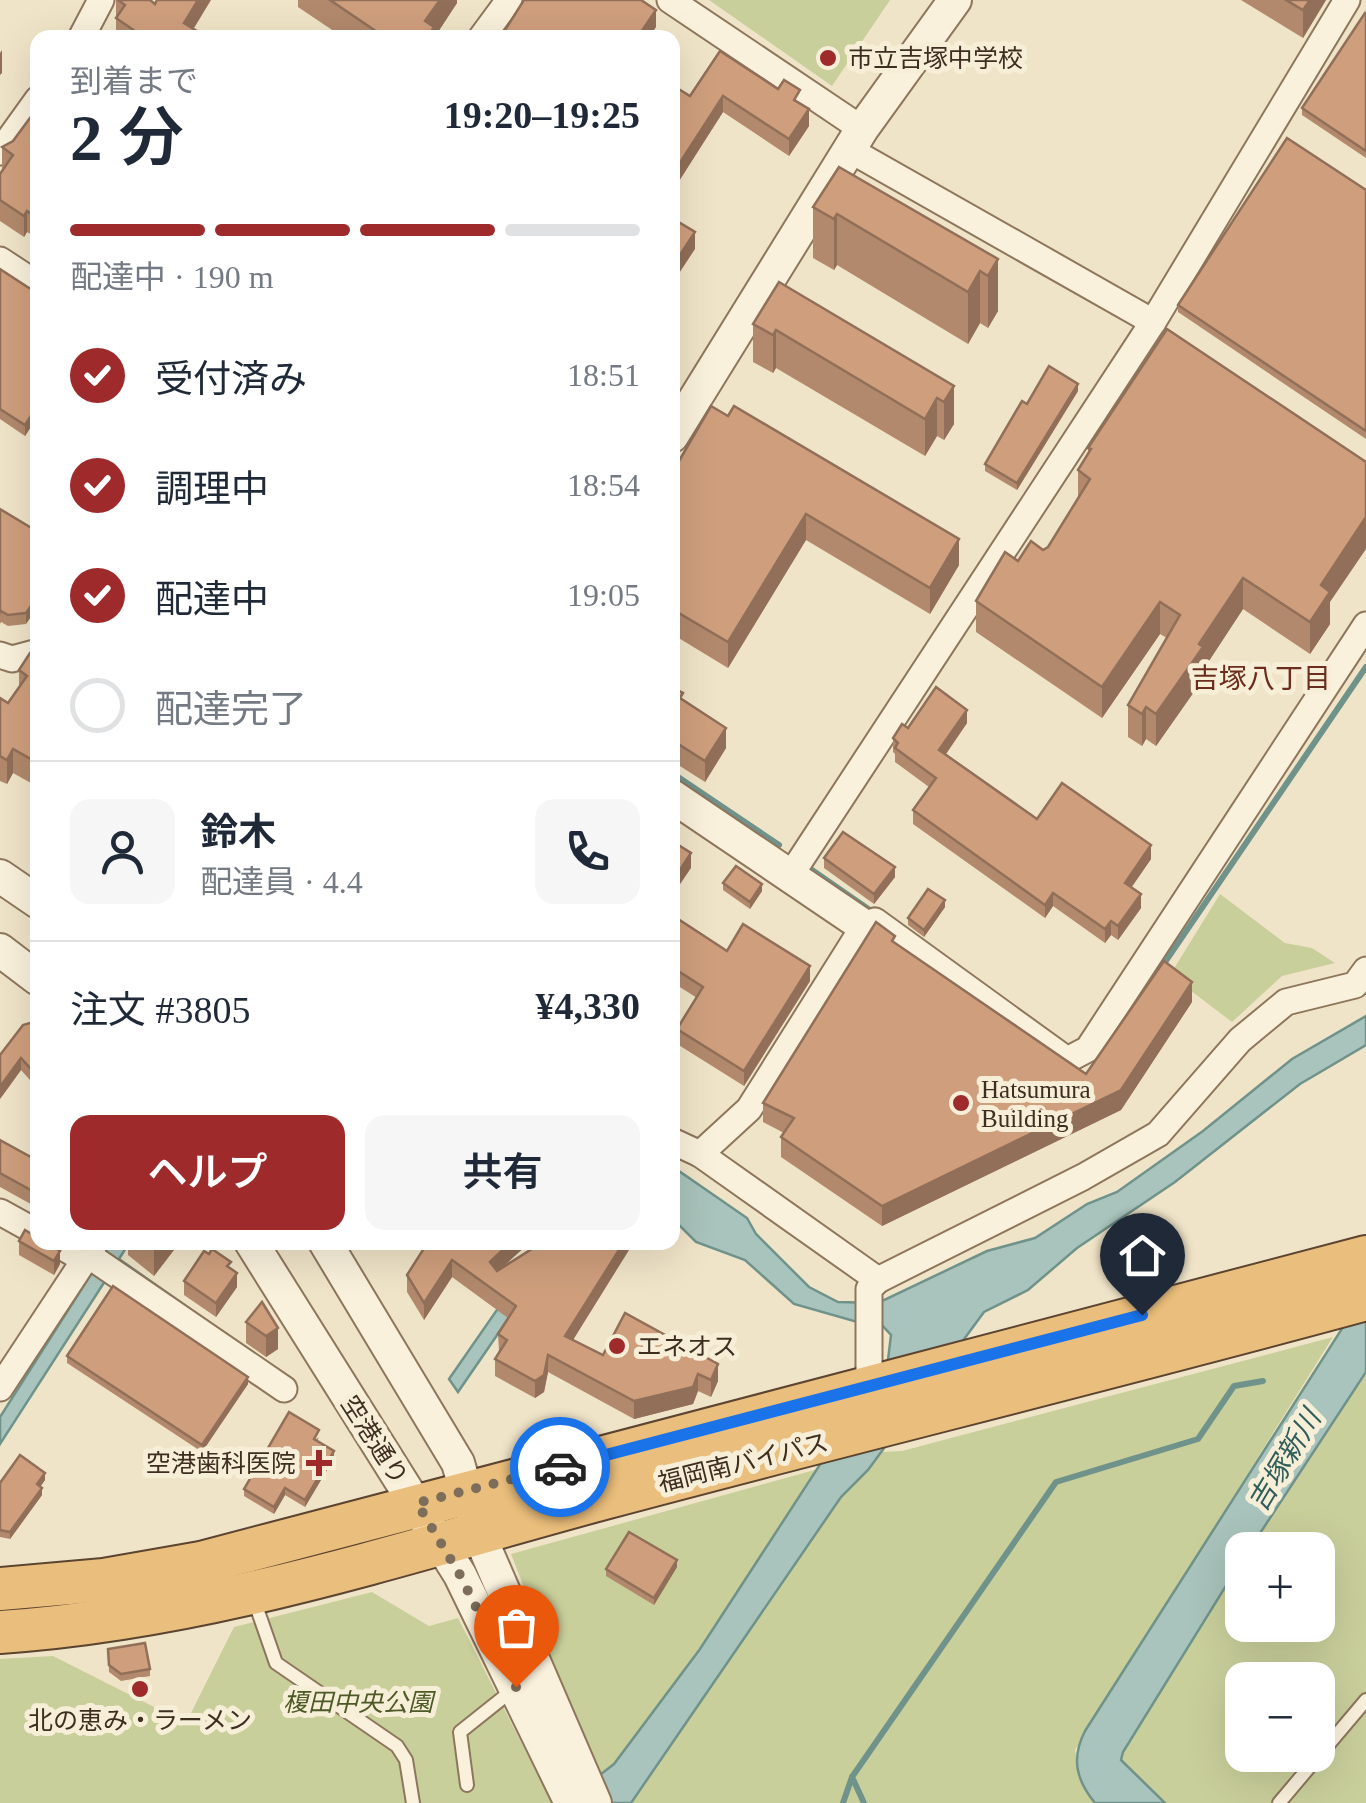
<!DOCTYPE html>
<html lang="ja">
<meta charset="utf-8">
<style>
body{margin:0;font-family:"Times New Roman","Noto Sans JP",serif;background:#f6f6f7;color:#1f2937;height:100vh;display:flex;flex-direction:column;font-size:38px;white-space:nowrap}
*{box-sizing:border-box;margin:0}
p{font-size:32px;color:#747a83}
.icon{flex:none;width:55px;height:55px;fill:none;stroke:currentColor;stroke-width:2;stroke-linecap:round;stroke-linejoin:round}
.map{position:relative;flex:1;overflow:hidden}
.sheet{position:absolute;left:30px;top:30px;width:650px;height:1220px;display:flex;flex-direction:column;background:#fff;border-radius:20px;box-shadow:0 10px 40px #0002}
.sheet>*{flex:none}
.fabs{position:absolute;left:1225px;top:1532px;display:grid;gap:20px}
.fabs a{display:grid;place-items:center;width:110px;height:110px;border-radius:20px;background:#fff;box-shadow:0 10px 40px #0002;font-size:50px}
.pin{position:absolute;display:grid;place-items:center;width:85px;height:85px;color:#fff;margin:-102px -42px;border-radius:50% 50% 50% 0;rotate:-45deg;box-shadow:0 0 10px #0007}
.pin .icon{rotate:45deg}
.courier{position:absolute;display:grid;place-items:center;width:100px;height:100px;margin:-50px;border:8px solid #1a73e8;border-radius:50%;background:#fff;color:#222;box-shadow:0 2px 12px #0007}
.head em{font-style:normal;font-weight:600}
.head div{display:flex;flex-direction:column-reverse}
.head{display:flex;align-items:center;justify-content:space-between;height:170px;padding:0 40px}
h1{font-size:65px;font-weight:600;line-height:75px}
.bar{display:grid;grid-template-columns:repeat(4,1fr);gap:15px 10px;align-content:center;height:120px;padding:0 40px}
.bar i{height:12px;border-radius:8px;background:#e0e1e3}
.bar .selected{background:#9e2a2b}
.bar p{grid-column:span 4}
.line{display:flex;align-items:center;gap:25px;padding:0 40px;border-top:2px solid #e0e1e3}
.line div{flex:1}
.round{display:grid;place-items:center;flex:none;width:105px;height:105px;border-radius:20px;background:#f6f6f7}
ol{padding:0 40px;list-style:none}
li{display:flex;align-items:center;gap:30px;height:110px}
li p{margin-inline-start:auto}
li .icon{padding:10px;border-radius:50%;background:#9e2a2b;color:#fff;stroke-width:4}
li:last-child{color:#747a83}
li i{width:55px;height:55px;border:5px solid #e0e1e3;border-radius:50%}
.button{display:flex;gap:20px;margin-top:auto;padding:20px 40px}
.button a{flex:1;height:115px;border-radius:20px;background:#9e2a2b;color:#fff;font-size:40px;font-weight:600;line-height:115px;text-align:center}
.button a+a{background:#f6f6f7;color:#1f2937}
.map>svg:first-child{display:block}
.green{fill:#c9cf9b;fill-rule:evenodd}
.water{fill:#a9c4bc;stroke:#6f938a;stroke-width:2.5}
.lines{fill:none;stroke-linecap:round;stroke-linejoin:round}
.stream{stroke:#6f938a;stroke-width:6}
.service-casing{stroke:#8d765c;stroke-width:16}
.minor-casing{stroke:#8d765c;stroke-width:29}
.tertiary-casing{stroke:#8d765c;stroke-width:36}
.trunk-casing{stroke:#5b4430;stroke-width:46}
.service{stroke:#faf1dc;stroke-width:12}
.minor{stroke:#faf1dc;stroke-width:25}
.tertiary{stroke:#faf1dc;stroke-width:32}
.trunk{stroke:#eabe7c;stroke-width:42}
.wall{fill:#b2896c}
.shaded-wall{fill:#916f58}
.building{fill:#cf9f7d;stroke:#916f58;stroke-width:2.5}
.done{stroke:#7c6e5b;stroke-width:10;stroke-dasharray:0 18}
.route{stroke:#1a73e8;stroke-width:12}
.poi-dot{fill:#9e2a2b;stroke:#f7eed8;stroke-width:4}
.labels{text-anchor:middle;stroke-width:10;stroke-linejoin:round;paint-order:stroke}
.poi-label{font-size:25px;fill:#3d2e20;stroke:#f7eed8;text-anchor:start}
.street-label{font-size:25px;fill:#3d2e20;stroke:#f7eed8}
.park-label{font-size:25px;font-style:italic;fill:#4d5a26;stroke:#f7eed8}
.neighbourhood-label{font-size:28px;fill:#6b2e1e;stroke:#f7eed8}
.water-label{font-size:28px;font-style:italic;fill:#2f5d5a;stroke:#f7eed8}
</style>
<div class="map">
<svg width="1366" height="1803" viewBox="0 0 1366 1803">
<rect width="100%" height="100%" fill="#f0e4c8"/>
<g class="green">
<polygon points="709,0 890,0 832,86"/>
<polygon points="1220,894 1285,943 1312,948 1335,963 1282,976 1232,1022 1170,975"/>
<polygon points="1333,1337 1075,1750 1084,1789 1095,1803 608,1803 511,1554 880,1452 902,1451"/>
<path d="M1366,1372v431h-201l-44,-43 2,-8 119,-192v65h76v-75h-69zM1242,1680h76v75h-76z"/>
<polygon points="372,1592 429,1626 458,1618 552,1803 0,1803 0,1659 53,1656 186,1723 234,1627"/>
</g>
<g class="water">
<polygon points="1366,1016 1366,1045 1300,1084 1175,1182 1077,1248 1028,1290 984,1312 868,1470 841,1497 631,1803 579,1803 597,1777 614,1764 700,1649 888,1360 891,1335 879,1322 854,1321 794,1304 745,1260 696,1242 673,1219 673,1167 747,1218 756,1234 809,1287 838,1302 878,1303 987,1251 1035,1238 1087,1204 1117,1192 1203,1131 1292,1059"/>
<polygon points="111,1243 129,1243 119,1259 293,1381 107,1278 0,1444 0,1417"/>
<polygon points="524,1271 528,1290 458,1392 449,1379"/>
<path d="M1366,1291v81l-117,178h-7v10l-119,192 -2,8 44,43h-70c-19,-23 -24,-45 -10,-72z"/>
</g>
<g class="lines">
<g class="stream">
<polyline points="672,773 779,845"/>
<polyline points="812,870 874,913"/>
<polyline points="1161,968 1366,667"/>
<polyline points="843,1803 852,1777"/>
<polyline points="864,1803 852,1777 1056,1482 1198,1439 1234,1386 1263,1381"/>
</g>
<g class="service-casing">
<g id="service">
<polyline points="253,1597 276,1663 397,1746 406,1760 413,1803"/>
<polyline points="467,1785 460,1732 514,1689"/>
<polyline points="1279,1803 1366,1700"/>
</g>
</g>
<g class="minor-casing">
<g id="minor">
<polyline points="670,0 862,129"/>
<polyline points="81,38 101,0"/>
<polyline points="481,38 509,0"/>
<polyline points="850,150 1153,322"/>
<polyline points="0,152 38,99"/>
<polyline points="0,260 38,285"/>
<polyline points="0,655 12,659 38,652"/>
<polyline points="790,876 1153,322 1347,0"/>
<polyline points="672,1141 700,1154 878,1280"/>
<polyline points="700,1154 749,1109 864,926 875,921 1067,1060 1088,1049 1366,625"/>
<polyline points="0,1212 38,1233"/>
<polyline points="54,1242 83,1259 94,1259 284,1389"/>
<polyline points="869,1386 869,1289 878,1280 1083,1177 1158,1134 1240,1040 1286,1002 1355,985 1366,970"/>
<polyline points="0,1388 93,1247"/>
</g>
</g>
<g class="tertiary-casing">
<g id="tertiary">
<polyline points="672,436 862,129 955,0"/>
<polyline points="672,796 864,926"/>
<polyline points="0,876 38,902"/>
<polyline points="0,950 38,979"/>
<polyline points="251,1242 460,1575 571,1803"/>
<polyline points="325,1242 458,1463 478,1532 595,1803"/>
</g>
</g>
<g class="trunk-casing">
<g id="trunk">
<polyline points="0,1589 104,1580 201,1563 1366,1257"/>
<path d="M0,1632c209,-14 404,-80 604,-134 254,-68 509,-130 762,-199"/>
</g>
</g>
<use href="#service" class="service"/>
<use href="#minor" class="minor"/>
<use href="#tertiary" class="tertiary"/>
<use href="#trunk" class="trunk"/>
</g>
<g class="wall">
<polygon points="116,0 150,0 208,38 116,38"/>
<polygon points="298,0 457,0 457,3 434,38 344,38 298,7"/>
<polygon points="1241,0 1326,0 1303,38"/>
<polygon points="1366,14 1366,158 1302,115 1302,108"/>
<polygon points="720,51 800,104 809,126 789,156 723,112 672,192 672,85 690,96"/>
<polygon points="38,107 38,238 27,232 24,237 0,221 0,174 4,169 2,168 2,147 13,141"/>
<polygon points="1366,190 1366,439 1178,312 1178,305"/>
<polygon points="813,207 998,259 998,311 988,328 980,323 968,344 837,265 834,270 813,258"/>
<polygon points="0,269 29,288 38,288 38,416 25,436 0,419"/>
<polygon points="753,324 954,386 954,424 944,440 937,436 925,456 776,368 773,373 753,362"/>
<polygon points="1078,391 1017,490 985,471 985,464 1027,404"/>
<polygon points="1088,448 1330,602 1330,624 1310,654 1243,609 1203,670 1203,679 1156,746 1146,739 1142,746 1128,737 1128,705 1167,638 1160,634 1102,718 976,632 976,601 1018,561 1048,547 1078,499 1078,470 1088,454"/>
<polygon points="672,457 679,461 959,565 930,614 806,540 728,668 672,634"/>
<polygon points="0,509 38,532 26,624 8,626 1,622 0,624"/>
<polygon points="38,658 38,787 13,773 7,784 0,781 0,698 8,703 19,688 19,670"/>
<polygon points="672,687 726,748 705,782 672,761"/>
<polygon points="967,723 946,754 1037,819 1151,859 1131,887 1141,908 1118,940 1111,935 1105,943 1053,906 1045,918 913,824 913,810 929,787 895,762 895,754 893,752 893,738 908,728"/>
<polygon points="38,805 38,856 37,836 34,834 34,810"/>
<polygon points="824,858 895,877 874,904 824,868"/>
<polygon points="723,883 762,891 750,909 723,890"/>
<polygon points="945,907 924,937 908,925 908,918"/>
<polygon points="672,915 727,951 810,981 744,1086 677,1044 677,1029 697,998 672,982"/>
<polygon points="895,943 1086,1074 1192,1002 1121,1110 882,1226 781,1157 781,1137 784,1133 763,1122 763,1103"/>
<polygon points="38,1025 38,1089 21,1070 0,1099"/>
<polygon points="0,1140 38,1161 38,1208 0,1187"/>
<polygon points="19,1241 60,1264 54,1275 19,1255"/>
<polygon points="128,1242 180,1242 154,1276 128,1255"/>
<polygon points="428,1242 530,1242 500,1269 573,1340 603,1355 625,1313 718,1381 711,1397 698,1391 693,1404 634,1419 548,1372 544,1392 535,1398 495,1376 495,1359 499,1352 498,1334 508,1318 452,1277 424,1320 407,1292 407,1275"/>
<polygon points="231,1269 237,1287 216,1317 184,1295 184,1281"/>
<polygon points="262,1302 278,1349 266,1357 246,1343 246,1322"/>
<polygon points="67,1356 248,1384 202,1452 67,1363"/>
<polygon points="319,1437 317,1441 334,1458 305,1507 285,1495 274,1514 244,1496 244,1489"/>
<polygon points="45,1480 40,1487 42,1495 10,1539 0,1537 0,1483"/>
<polygon points="677,1567 654,1605 606,1576 606,1569"/>
<polygon points="108,1649 150,1669 150,1676 121,1681 109,1672"/>
</g>
<g class="shaded-wall">
<polygon points="198,0 211,0 188,38 184,23"/>
<polygon points="440,0 457,0 457,3 434,38 425,38 425,21"/>
<polygon points="1310,0 1326,0 1303,38 1303,10"/>
<polygon points="656,10 656,27 649,38 637,38"/>
<polygon points="2,50 2,73 0,75 0,53"/>
<polygon points="723,96 723,112 672,192 672,175"/>
<polygon points="809,109 809,126 789,156 789,139"/>
<polygon points="27,211 27,232 24,237 24,216"/>
<polygon points="837,214 837,265 834,270 834,219"/>
<polygon points="695,232 695,249 672,284 672,267"/>
<polygon points="998,259 998,311 988,328 988,276"/>
<polygon points="980,271 980,323 968,344 968,292"/>
<polygon points="776,330 776,368 773,373 773,335"/>
<polygon points="1078,384 1078,391 1017,490 1017,483"/>
<polygon points="954,386 954,424 944,440 944,402"/>
<polygon points="937,398 937,436 925,456 925,419"/>
<polygon points="38,405 38,416 25,436 25,425"/>
<polygon points="806,514 806,540 728,668 728,642"/>
<polygon points="1366,517 1366,549 1330,602 1330,624 1310,654 1310,622 1321,585"/>
<polygon points="959,539 959,565 930,614 930,588"/>
<polygon points="1243,578 1243,609 1203,670 1203,679 1156,746 1156,714"/>
<polygon points="38,596 38,607 26,624 26,613"/>
<polygon points="1160,602 1160,634 1102,718 1102,687"/>
<polygon points="1146,707 1146,739 1142,746 1142,714"/>
<polygon points="967,710 967,723 939,764 939,750"/>
<polygon points="726,728 726,748 705,782 705,761"/>
<polygon points="13,749 13,773 7,784 7,760"/>
<polygon points="1151,845 1151,859 1125,897 1125,883"/>
<polygon points="691,853 691,868 672,896 672,882"/>
<polygon points="895,867 895,877 874,904 874,894"/>
<polygon points="762,884 762,891 750,909 750,902"/>
<polygon points="1053,893 1053,906 1045,918 1045,905"/>
<polygon points="1141,894 1141,908 1118,940 1118,926"/>
<polygon points="945,900 945,907 924,937 924,930"/>
<polygon points="1111,921 1111,935 1105,943 1105,929"/>
<polygon points="810,966 810,981 744,1086 744,1071"/>
<polygon points="1192,982 1192,1002 1121,1110 882,1226 882,1206 1121,1090"/>
<polygon points="21,1058 21,1070 0,1099 0,1087"/>
<polygon points="154,1242 180,1242 154,1276"/>
<polygon points="511,1242 530,1242 490,1279 490,1262"/>
<polygon points="624,1242 634,1242 565,1353 565,1336"/>
<polygon points="60,1251 60,1264 54,1275 54,1261"/>
<polygon points="452,1260 452,1277 424,1320 424,1303"/>
<polygon points="237,1273 237,1287 216,1317 216,1303"/>
<polygon points="278,1328 278,1349 266,1357 266,1336"/>
<polygon points="548,1355 548,1372 544,1392 535,1398 535,1381"/>
<polygon points="718,1364 718,1381 711,1397 711,1380"/>
<polygon points="698,1374 698,1391 693,1404 634,1419 634,1401"/>
<polygon points="248,1377 248,1384 202,1452 202,1445"/>
<polygon points="334,1451 334,1458 305,1507 305,1500"/>
<polygon points="45,1473 45,1480 37,1491 37,1484"/>
<polygon points="42,1488 42,1495 10,1539 10,1532"/>
<polygon points="285,1488 285,1495 274,1514 274,1507"/>
<polygon points="677,1560 677,1567 654,1605 654,1598"/>
</g>
<g class="building">
<polygon points="118,0 150,0 155,4 157,0 198,0 184,23 208,38 145,38 116,18 125,5"/>
<polygon points="330,0 440,0 425,21 434,27 427,38 386,38"/>
<polygon points="524,0 641,0 656,10 637,38 500,38"/>
<polygon points="1286,0 1310,0 1303,10"/>
<polygon points="1365,13 1366,14 1366,151 1302,108"/>
<polygon points="720,51 778,89 784,80 800,90 794,100 809,109 789,139 723,96 672,175 672,85 690,96"/>
<polygon points="38,107 38,218 27,211 24,216 0,200 0,174 13,155 2,147 13,141"/>
<polygon points="1287,138 1366,190 1366,431 1178,305"/>
<polygon points="839,167 998,259 988,276 980,271 968,292 837,214 834,219 813,207"/>
<polygon points="672,218 695,232 672,267"/>
<polygon points="0,269 29,288 38,288 38,405 25,425 0,409"/>
<polygon points="779,282 954,386 944,402 937,398 925,419 776,330 773,335 753,324"/>
<polygon points="1167,329 1366,462 1366,517 1321,585 1330,592 1310,622 1243,578 1199,644 1203,647 1156,714 1146,707 1142,714 1128,705 1180,615 1160,602 1102,687 976,601 1005,552 1018,561 1031,541 1043,550 1048,547 1090,479 1078,470 1091,449 1088,448"/>
<polygon points="1049,366 1078,384 1017,483 985,464 1022,401 1027,404"/>
<polygon points="711,406 728,416 734,406 959,539 930,588 806,514 728,642 672,609 672,457 679,461"/>
<polygon points="0,509 38,532 38,596 26,613 8,615 1,611 0,613"/>
<polygon points="30,653 38,658 38,763 13,749 7,760 0,756 0,698 8,703 27,676 19,670"/>
<polygon points="672,687 683,693 680,698 726,728 705,761 672,740"/>
<polygon points="936,687 967,710 939,750 1037,819 1062,783 1151,845 1125,883 1141,894 1118,926 1111,921 1105,929 1053,893 1045,905 913,810 936,778 895,748 898,743 893,738 902,724 908,728"/>
<polygon points="843,832 895,867 874,894 824,858"/>
<polygon points="672,841 691,853 672,882"/>
<polygon points="736,866 762,884 750,902 723,883"/>
<polygon points="928,889 945,900 924,930 908,918"/>
<polygon points="672,915 727,951 743,924 810,966 744,1071 677,1029 703,987 672,967"/>
<polygon points="876,922 895,936 892,941 1086,1074 1164,961 1192,982 1121,1090 882,1206 781,1137 794,1118 763,1103"/>
<polygon points="33,1022 38,1025 38,1077 21,1058 0,1087 0,1055 23,1025"/>
<polygon points="0,1140 38,1161 38,1194 0,1173"/>
<polygon points="25,1230 38,1238 38,1242 46,1242 60,1251 54,1261 19,1241"/>
<polygon points="428,1242 511,1242 490,1262 497,1271 543,1242 624,1242 565,1336 603,1355 625,1313 718,1364 711,1380 698,1374 693,1387 634,1401 548,1355 544,1375 535,1381 495,1359 507,1340 498,1334 516,1306 452,1260 424,1303 407,1275"/>
<polygon points="212,1249 231,1262 227,1266 237,1273 216,1303 184,1281 204,1251 209,1254"/>
<polygon points="113,1286 248,1377 202,1445 67,1356"/>
<polygon points="262,1302 278,1328 266,1336 246,1322"/>
<polygon points="289,1412 319,1430 314,1439 334,1451 305,1500 285,1488 274,1507 244,1489"/>
<polygon points="20,1455 45,1473 37,1484 42,1488 10,1532 0,1530 0,1483"/>
<polygon points="629,1532 677,1560 654,1598 606,1569"/>
<polygon points="145,1643 150,1669 121,1674 109,1665 108,1649"/>
</g>
<g class="lines">
<polyline class="done" points="516,1687 460,1575 417,1503 560,1467"/>
<polyline class="route" points="560,1467 1142,1315"/>
</g>
<g class="poi-dot">
<circle cx="828" cy="58" r="10"/>
<circle cx="961" cy="1103" r="10"/>
<circle cx="617" cy="1346" r="10"/>
<path d="M314 1448h10v10h10v10h-10v10h-10v-10h-10v-10h10z"/>
<circle cx="140" cy="1689" r="10"/>
</g>
<g class="labels">
<g class="poi-label">
<text x="848" y="67">市立吉塚中学校</text>
<text x="981" y="1098">Hatsumura<tspan x="981" dy="29">Building</tspan></text>
<text x="637" y="1355">エネオス</text>
<text x="296" y="1472" text-anchor="end">空港歯科医院</text>
<text x="140" y="1729" text-anchor="middle">北の恵み・ラーメン</text>
</g>
<g class="street-label">
<text transform="translate(375 1440) rotate(57)" y="9">空港通り</text>
<text transform="translate(743 1462) rotate(-14)" y="9">福岡南バイパス</text>
</g>
<g class="park-label">
<text x="358" y="1711">榎田中央公園</text>
</g>
<g class="neighbourhood-label">
<text x="1261" y="688">吉塚八丁目</text>
</g>
<g class="water-label">
<text transform="translate(1284 1460) rotate(-59)" y="10">吉塚新川</text>
</g>
</g>
</svg>
<div class="fabs">
<a>+</a>
<a>−</a>
</div>
<div class="pin" style="left:516px;top:1687px;background:#ea580c"><svg class="icon" aria-label="bag" viewBox="0 0 24 24"><path d="M5 8h14l-1 12H6zM9 8a3 3 0 0 1 6 0"/></svg></div>
<div class="pin" style="left:1142px;top:1315px;background:#1f2937"><svg class="icon" aria-label="home" viewBox="0 0 24 24"><path d="M3 11l9-7 9 7M6 9v11h12V9"/></svg></div>
<div class="courier" style="left:560px;top:1467px"><svg class="icon" aria-label="car" viewBox="0 0 24 24"><path d="M5 17H2v-5l4-1 3-4h7l3 4 3 1v5h-3M9 17h6M6 11h13"/><circle cx="7" cy="17" r="2"/><circle cx="17" cy="17" r="2"/></svg></div>
<section class="sheet">
<div class="head"><div><h1>2 分</h1><p>到着まで</p></div><em>19:20–19:25</em></div>
<div class="bar"><i class="selected"></i><i class="selected"></i><i class="selected"></i><i></i><p>配達中 · 190 m</p></div>
<ol>
<li><svg class="icon" aria-label="check" viewBox="0 0 24 24"><path d="M5 12l5 5 9-10"/></svg>受付済み<p>18:51</p></li>
<li><svg class="icon" aria-label="check" viewBox="0 0 24 24"><path d="M5 12l5 5 9-10"/></svg>調理中<p>18:54</p></li>
<li><svg class="icon" aria-label="check" viewBox="0 0 24 24"><path d="M5 12l5 5 9-10"/></svg>配達中<p>19:05</p></li>
<li><i></i>配達完了</li>
</ol>
<div class="line" style="height:180px"><a class="round"><svg class="icon" aria-label="person" viewBox="0 0 24 24"><circle cx="12" cy="8" r="4"/><path d="M4 21q1-7 8-7t8 7"/></svg></a><div><b>鈴木</b><p>配達員 · 4.4</p></div><a class="round"><svg class="icon" aria-label="phone" viewBox="0 0 24 24"><path d="M5 4h4l2 5-3 2q2 4 5 5l2-3 5 2v4C11 20 4 13 5 4z"/></svg></a></div>
<div class="line" style="height:130px"><div>注文 #3805</div><b>¥4,330</b></div>
<div class="button"><a>ヘルプ</a><a>共有</a></div>
</section>
</div>
